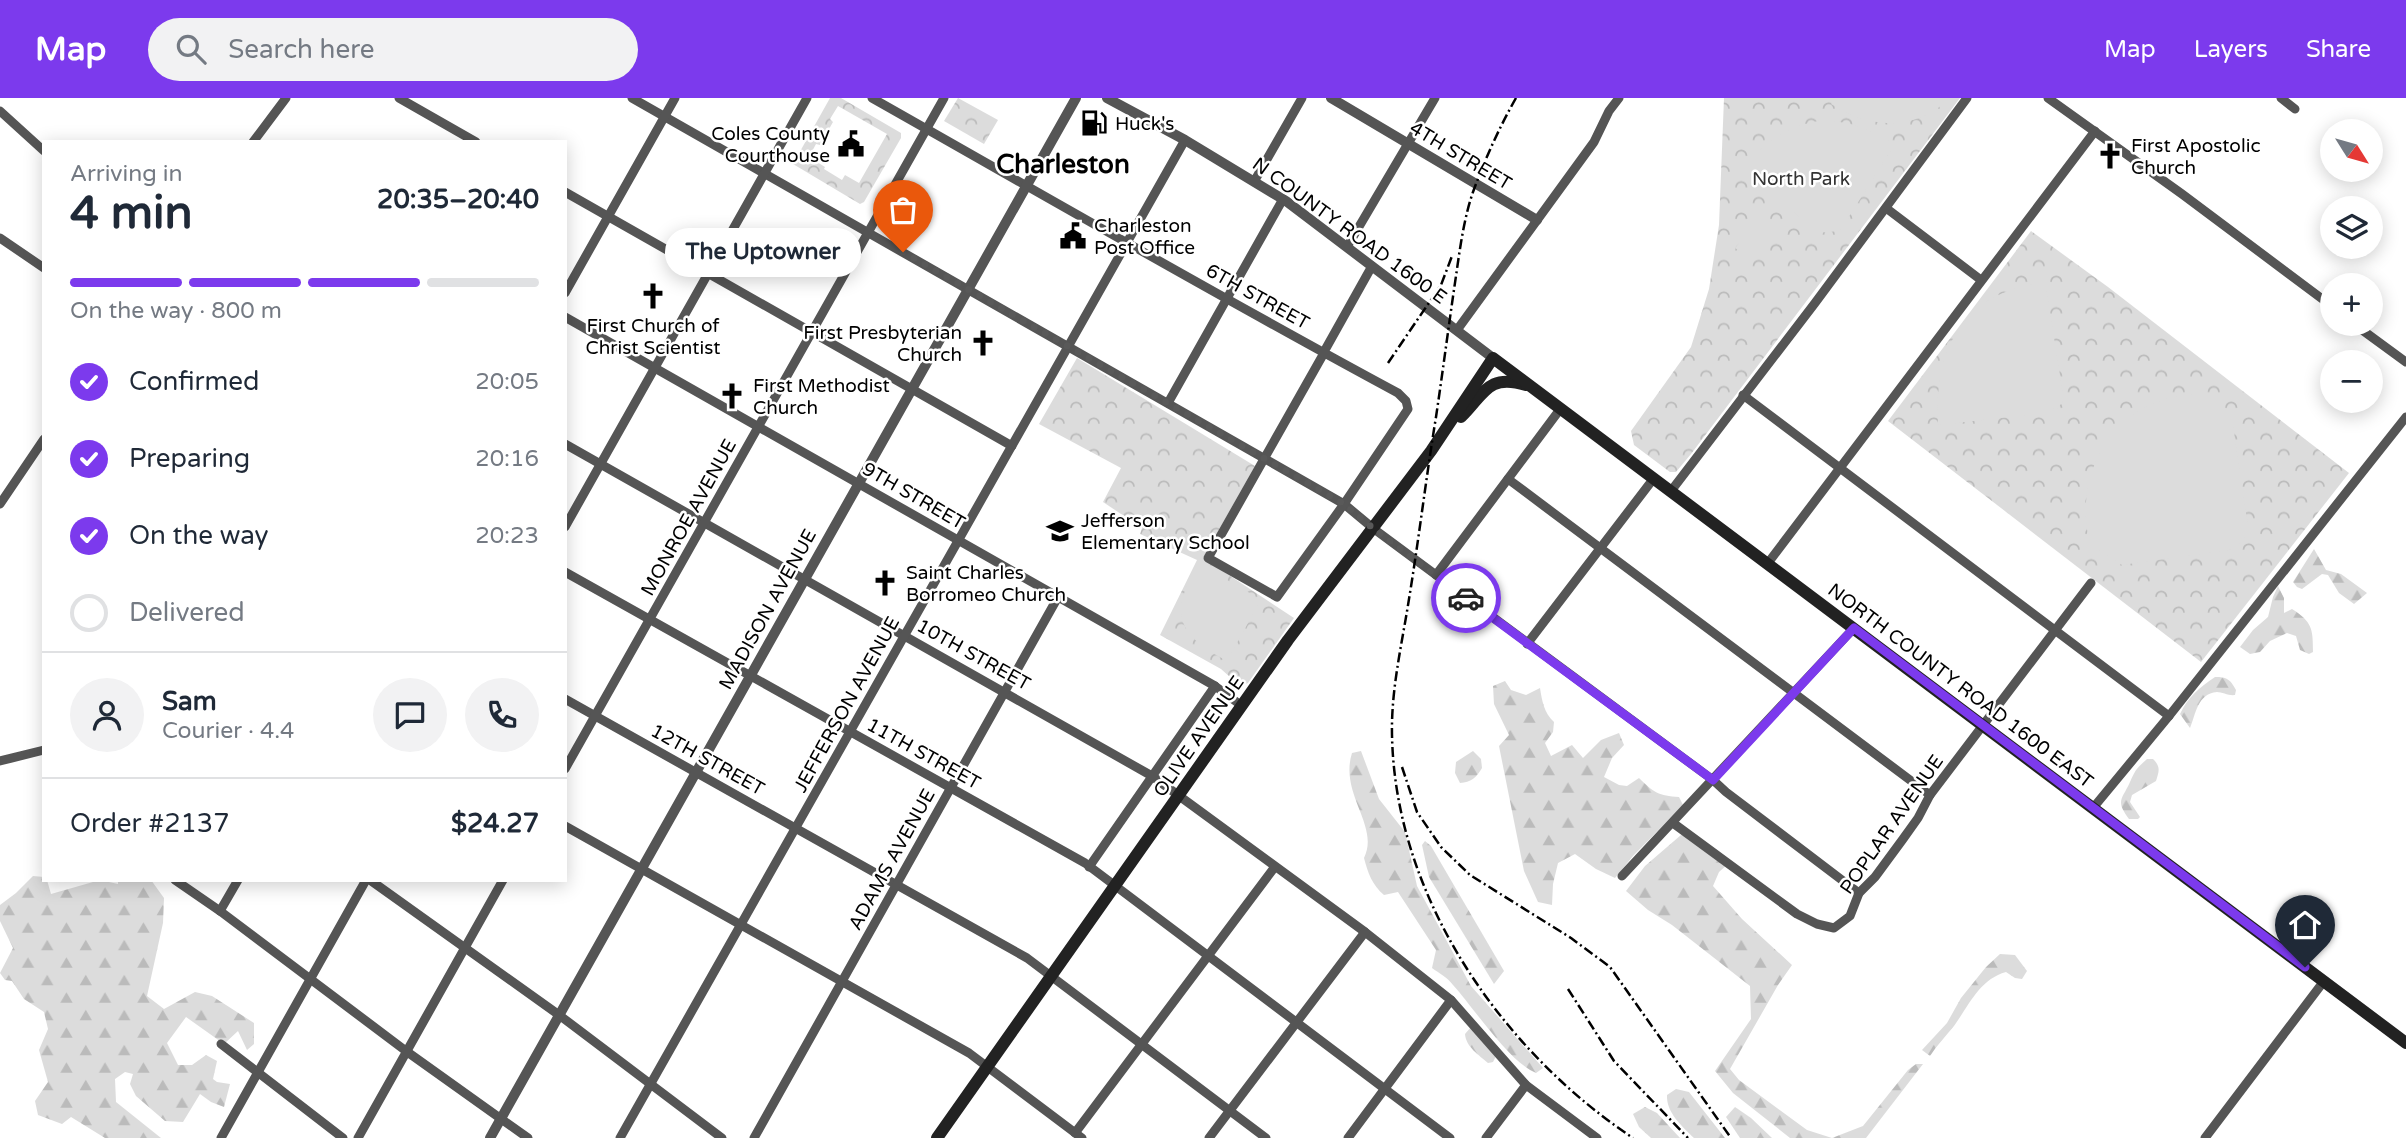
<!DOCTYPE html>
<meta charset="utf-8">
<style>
body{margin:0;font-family:"Varela Round",sans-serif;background:#f2f2f3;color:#1f2937;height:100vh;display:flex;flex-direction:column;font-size:26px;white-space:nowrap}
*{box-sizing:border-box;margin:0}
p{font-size:23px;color:#747a83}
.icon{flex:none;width:38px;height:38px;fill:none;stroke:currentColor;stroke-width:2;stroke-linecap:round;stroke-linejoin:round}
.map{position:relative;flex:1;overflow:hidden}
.side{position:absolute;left:42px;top:42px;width:525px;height:742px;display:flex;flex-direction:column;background:#fff;border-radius:0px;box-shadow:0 4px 18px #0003}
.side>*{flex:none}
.needle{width:46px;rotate:127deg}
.buttons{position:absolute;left:2320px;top:21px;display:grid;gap:14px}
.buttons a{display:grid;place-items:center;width:63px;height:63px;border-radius:50%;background:#fff;box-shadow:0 4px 18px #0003;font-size:35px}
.pin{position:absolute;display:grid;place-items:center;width:60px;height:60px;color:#fff;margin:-72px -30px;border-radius:50% 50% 50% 0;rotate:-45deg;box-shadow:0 0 7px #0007}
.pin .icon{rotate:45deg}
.courier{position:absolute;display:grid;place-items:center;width:70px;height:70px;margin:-35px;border:5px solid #7c3aed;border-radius:50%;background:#fff;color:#222;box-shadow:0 2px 9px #0007}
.bubble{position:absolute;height:49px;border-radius:24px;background:#fff;box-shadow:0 4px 18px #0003;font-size:23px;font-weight:800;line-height:49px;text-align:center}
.head em{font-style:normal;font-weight:800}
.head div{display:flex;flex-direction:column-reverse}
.head{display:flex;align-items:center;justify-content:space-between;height:119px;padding:0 28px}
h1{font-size:46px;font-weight:800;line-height:52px}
.bar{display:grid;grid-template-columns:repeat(4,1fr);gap:10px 7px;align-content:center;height:84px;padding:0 28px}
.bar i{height:9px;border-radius:5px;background:#e0e1e3}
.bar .on{background:#7c3aed}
.bar p{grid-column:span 4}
.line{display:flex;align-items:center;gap:18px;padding:0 28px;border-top:2px solid #e0e1e3}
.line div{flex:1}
.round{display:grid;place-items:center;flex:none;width:74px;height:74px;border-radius:37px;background:#f2f2f3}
ol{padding:0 28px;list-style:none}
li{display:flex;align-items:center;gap:21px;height:77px}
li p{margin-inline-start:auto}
li .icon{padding:7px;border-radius:50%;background:#7c3aed;color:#fff;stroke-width:4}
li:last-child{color:#747a83}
li i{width:38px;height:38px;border:4px solid #e0e1e3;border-radius:50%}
header{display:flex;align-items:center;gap:42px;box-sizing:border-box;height:98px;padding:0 35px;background:#7c3aed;color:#fff}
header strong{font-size:33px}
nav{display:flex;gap:38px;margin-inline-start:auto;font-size:24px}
.search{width:490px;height:63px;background:#f2f2f3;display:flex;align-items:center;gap:18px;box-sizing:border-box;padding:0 24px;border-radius:38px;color:#747a83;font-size:26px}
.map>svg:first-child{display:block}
.forest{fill:url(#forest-firs)}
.park{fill:url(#park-crowns);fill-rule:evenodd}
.pitch{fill:#dcdcdc}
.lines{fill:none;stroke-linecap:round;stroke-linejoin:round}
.minor{stroke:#555;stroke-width:9}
.tertiary{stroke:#555;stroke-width:10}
.secondary{stroke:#222;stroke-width:12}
.rail{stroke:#000;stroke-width:2.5;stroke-dasharray:10 3.5 2 3.5;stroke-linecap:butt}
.done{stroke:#595959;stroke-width:7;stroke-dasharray:0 12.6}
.route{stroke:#7c3aed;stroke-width:9}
.labels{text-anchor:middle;stroke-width:5;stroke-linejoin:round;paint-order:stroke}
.poi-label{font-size:19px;fill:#000;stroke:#fff;text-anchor:start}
.street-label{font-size:19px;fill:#000;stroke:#fff}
.park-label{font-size:19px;fill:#333;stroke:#fff}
.district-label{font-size:26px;font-weight:bold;fill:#000;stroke:#fff}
</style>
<header>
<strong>Map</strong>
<div class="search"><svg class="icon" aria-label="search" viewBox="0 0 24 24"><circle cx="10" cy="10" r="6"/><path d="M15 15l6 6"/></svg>Search here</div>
<nav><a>Map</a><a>Layers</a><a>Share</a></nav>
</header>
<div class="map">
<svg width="2406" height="1040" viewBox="0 0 2406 1040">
<defs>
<pattern id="forest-firs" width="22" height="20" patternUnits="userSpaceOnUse" patternTransform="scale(1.75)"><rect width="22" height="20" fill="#dcdcdc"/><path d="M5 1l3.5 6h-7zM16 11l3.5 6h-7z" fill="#bbb"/></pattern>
<pattern id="park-crowns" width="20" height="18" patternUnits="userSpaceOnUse" patternTransform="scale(1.75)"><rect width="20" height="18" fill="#dcdcdc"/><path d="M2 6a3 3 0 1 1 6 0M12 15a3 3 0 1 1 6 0" fill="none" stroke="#bbb"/></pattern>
</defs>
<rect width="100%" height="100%" fill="#fff"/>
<g class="forest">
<polygon points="2314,451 2326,472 2341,476 2367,495 2354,506 2339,495 2328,477 2322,476 2302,491 2297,489 2293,484"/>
<path d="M2278,488l6,12v15l8,-4c20,13 21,19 21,43l-4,2 -9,-4 -4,-14 -9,-3 -17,8 -10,11 -10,2 -10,-7 13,-17 15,-13 5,-20z"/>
<path d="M2215,579c12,0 15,2 21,13l-1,5c-6,1 -13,-3 -18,-3 -20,2 -21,22 -27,36l-10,-14c8,-17 19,-26 35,-37z"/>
<path d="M1505,583l6,9 15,5 14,-7c2,13 4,25 14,34l-1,10 -8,11 6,13 21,-11 11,13 18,-18 18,-7 5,12 -12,13 -8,19 15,8 8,1 12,-8c14,14 20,18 40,19l4,8 -50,51 -18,22 -19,-9 -21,-15 -17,9 -5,21 -1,21 -14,-3 -14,-31 -25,-125 10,-11 -15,-31 -1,-18z"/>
<path d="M1361,653l18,48 26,33 12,54 54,100 72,82 -7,5c-27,-11 -62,-65 -83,-88 -5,-7 -14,-12 -21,-17l4,-18 -38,-58 -14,3c-12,-10 -16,-22 -20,-37 16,-32 -25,-64 -12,-105z"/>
<path d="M1473,653l8,8 1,9c-6,10 -11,14 -22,15l-5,-10 1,-11z"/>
<path d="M2147,661h6c8,8 6,12 3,22l-24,14 -2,7 10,15 -2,2h-9c-14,-19 -7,-19 1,-37 6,-13 6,-13 17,-23z"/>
<polygon points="1681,737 1694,739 1728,766 1719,774 1713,788 1742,821 1792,867 1778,887 1730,971 1739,982 1807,1032 1832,1040 1863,1028 1908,972 1916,966 1923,966 1866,1040 1790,1040 1733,995 1715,973 1751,921 1750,888 1672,827 1648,812 1626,793 1645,768"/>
<polygon points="1425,743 1431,748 1504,873 1494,886 1429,779 1422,747"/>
<polygon points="33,778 44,779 44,782 47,782 51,796 100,782 118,786 118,782 151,782 164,800 163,825 147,898 164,911 195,894 212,898 254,925 254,946 247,952 238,933 224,946 186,919 167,945 178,967 192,967 206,957 217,963 213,981 217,984 230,986 224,1009 211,1004 200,996 183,1024 165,1023 136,998 130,986 133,976 125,974 115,981 116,1004 161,1040 105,1040 71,1019 62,1026 38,1017 35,1003 48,984 39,952 48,931 44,914 24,901 12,883 5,882 0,875 13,850 0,823 0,807 16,795"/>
<path d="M2000,856l15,1 12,16 -5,8 -7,-1 -9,-6c-26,7 -37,33 -52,54 -8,10 -17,19 -24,30l-8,-6 25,-27 14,-25 25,-31z"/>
<path d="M1471,929l25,29 -3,6 -5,1c-9,-8 -22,-16 -23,-29z"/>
<path d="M1676,991l13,3 36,46h-31c-11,-11 -28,-25 -27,-43z"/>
<polygon points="1645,1009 1657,1015 1680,1040 1651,1040 1639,1029 1633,1016"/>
<polygon points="1735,1009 1751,1020 1772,1040 1740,1040 1726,1019"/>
</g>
<g class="park">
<path d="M830,0h11l60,35v5l-37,64 -4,2 -67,-40zM838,8l49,28 -28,49 -14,-8 -3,5 -18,-11 1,-2 -16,-10 7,-13 4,1 13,-23 -3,-3z"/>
<polygon points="958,0 998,22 984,46 944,23"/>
<polygon points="1724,0 1960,0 1691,356 1676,374 1670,374 1634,347 1631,333 1691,249 1709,191 1719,127"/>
<polygon points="2031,133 2108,189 2349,375 2201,564 1888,323"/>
<polygon points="1077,260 1255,368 1203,460 1294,520 1248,585 1240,588 1221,571 1160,537 1197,462 1140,436 1142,430 1103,404 1121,370 1039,326"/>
</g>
<g class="pitch">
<path d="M1835,0h115c-34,34 -81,31 -119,6z"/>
<path d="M1824,22c26,2 47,9 69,24l-2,6 -51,81 -24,2 -70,-69c24,-27 42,-38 78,-44z"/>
<polygon points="1760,118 1776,130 1752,162 1735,150"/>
<path d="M2045,184l19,118 -6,8 -31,7 -89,10c-3,-56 12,-113 70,-134 12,-5 25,-6 37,-9z"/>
<path d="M2194,296l10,1 28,24 17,113 -14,17 -113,16 -32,-20c-14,-56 7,-116 62,-141 13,-6 27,-8 42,-10z"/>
<path d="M1199,466l56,32 3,9 -31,56c-50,-26 -59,-48 -28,-97z"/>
</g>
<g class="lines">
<g class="minor">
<polyline points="399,0 476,44"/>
<polyline points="632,0 1344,406 1374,431 1713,682 1726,694 1859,795"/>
<path d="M872,0c175,99 349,200 526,295l8,8 2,8 -64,95 -67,93 -69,-39 116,-205 1,-3 47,-84"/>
<polyline points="2048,0 2182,96 2333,209"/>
<polyline points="2281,0 2295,11"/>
<polyline points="0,13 44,53"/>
<polyline points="253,44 286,0"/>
<polyline points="1255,82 1302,0"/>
<polyline points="565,94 1012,348"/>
<polyline points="1886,110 1981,182"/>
<polyline points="0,140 44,170"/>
<polyline points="1347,149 1435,0"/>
<polyline points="565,195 675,0"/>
<polyline points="565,219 1215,588 1242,608"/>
<polyline points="2354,226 2406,264"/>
<polyline points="1457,232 1594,44 1609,13 1619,0"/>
<polyline points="1743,297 2169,618"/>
<polyline points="1168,305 1283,101"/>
<polyline points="565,346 1152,678 1365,834 1451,902 1526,987 1597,1040"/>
<polyline points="1508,381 1930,697"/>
<polyline points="1671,393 1815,205 1967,0"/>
<polyline points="0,406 44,341"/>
<polyline points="565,429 807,0"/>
<polyline points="1768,465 2095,33"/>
<polyline points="565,474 1085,765 1450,1040"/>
<polyline points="1436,477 1561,310"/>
<polyline points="1527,546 1654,380"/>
<polyline points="565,601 1027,860 1266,1040"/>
<polyline points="0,663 44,652"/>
<polyline points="565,671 944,0"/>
<polyline points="2093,710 2169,618 2406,319"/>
<polyline points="1673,725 1797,816 1817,826 1834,830 1850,818 1859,795 1875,779 1903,741 1918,720 1930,697 2091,485"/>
<polyline points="565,728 969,955 1082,1040"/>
<polyline points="1089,769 1215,588"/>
<polyline points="1622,778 1854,530"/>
<polyline points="175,782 220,813 406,953 528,1040"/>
<polyline points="370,782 559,917 722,1040"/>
<polyline points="220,813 238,782"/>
<polyline points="221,946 343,1040"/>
<polyline points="1075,1035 1274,770"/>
<polyline points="221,1040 366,782"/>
<polyline points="358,1040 503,782"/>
<polyline points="620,1040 1185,42"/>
<polyline points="754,1040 1058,499"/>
<polyline points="1209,1040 1365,834"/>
<polyline points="1348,1040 1451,902"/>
<polyline points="1486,1040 1526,987"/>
<polyline points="2205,1040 2324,883"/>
</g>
<g class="tertiary">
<polyline points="1107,0 1185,42 1286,103 1493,260"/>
<polyline points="1331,0 1537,122"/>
<polyline points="490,1040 1076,0"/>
</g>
<g class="secondary">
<path d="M1461,319c23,-22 26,-44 65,-32"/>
<polyline points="937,1040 1288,542 1431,353 1493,260 2406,945"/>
</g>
<g class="rail">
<path d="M1516,0c-17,30 -31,61 -43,94 -9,26 -13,56 -17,84 -7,47 -13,94 -20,141 -10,61 -17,121 -27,182 -7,45 -18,90 -17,136 3,162 109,315 241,403"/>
<polyline points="1388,265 1441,187 1452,158"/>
<polyline points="1402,669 1417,714 1441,749 1470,777 1571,840 1610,869 1731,1040"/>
<polyline points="1568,891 1614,963 1688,1040"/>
</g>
</g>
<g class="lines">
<polyline class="done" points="903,154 1344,406 1374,431 1466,500"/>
<polyline class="route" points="1466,500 1713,682 1854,530 2305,869"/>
</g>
<defs>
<g id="fuel-bare" transform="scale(2.1)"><path d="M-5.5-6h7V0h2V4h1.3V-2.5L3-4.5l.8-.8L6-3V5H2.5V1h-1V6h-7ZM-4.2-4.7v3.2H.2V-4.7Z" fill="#000" stroke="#fff" stroke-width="2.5" paint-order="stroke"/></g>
<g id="civic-bare" transform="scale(2.1)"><path d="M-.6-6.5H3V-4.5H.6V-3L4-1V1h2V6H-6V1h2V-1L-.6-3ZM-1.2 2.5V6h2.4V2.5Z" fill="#000" stroke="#fff" stroke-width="2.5" paint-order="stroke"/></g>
<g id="church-bare" transform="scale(2.1)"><path d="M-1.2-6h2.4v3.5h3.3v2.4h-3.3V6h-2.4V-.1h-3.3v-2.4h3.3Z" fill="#000" stroke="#fff" stroke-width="2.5" paint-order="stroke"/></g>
<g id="school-bare" transform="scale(2.1)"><path d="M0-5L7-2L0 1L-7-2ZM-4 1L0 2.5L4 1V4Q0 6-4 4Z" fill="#000" stroke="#fff" stroke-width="2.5" paint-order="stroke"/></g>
</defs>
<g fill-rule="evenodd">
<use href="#fuel-bare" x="1094" y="25"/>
<use href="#civic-bare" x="851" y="46"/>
<use href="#church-bare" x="2110" y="58"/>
<use href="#civic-bare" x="1073" y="138"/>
<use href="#church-bare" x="653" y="198"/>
<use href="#church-bare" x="983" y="245"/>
<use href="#church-bare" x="732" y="298"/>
<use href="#school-bare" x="1060" y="433"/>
<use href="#church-bare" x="885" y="485"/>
</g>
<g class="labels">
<g class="poi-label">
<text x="1115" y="32">Huck's</text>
<text x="830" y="42" text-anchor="end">Coles County<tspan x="830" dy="22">Courthouse</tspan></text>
<text x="2131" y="54">First Apostolic<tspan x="2131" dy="22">Church</tspan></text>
<text x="1094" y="134">Charleston<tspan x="1094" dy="22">Post Office</tspan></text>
<text x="653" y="234" text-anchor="middle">First Church of<tspan x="653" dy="22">Christ Scientist</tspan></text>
<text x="962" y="241" text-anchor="end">First Presbyterian<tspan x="962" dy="22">Church</tspan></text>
<text x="753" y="294">First Methodist<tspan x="753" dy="22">Church</tspan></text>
<text x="1081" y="429">Jefferson<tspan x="1081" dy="22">Elementary School</tspan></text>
<text x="906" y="481">Saint Charles<tspan x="906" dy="22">Borromeo Church</tspan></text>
</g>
<g class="street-label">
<text transform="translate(1461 57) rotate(31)" y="7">4TH STREET</text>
<text transform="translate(1350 132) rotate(36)" y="7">N COUNTY ROAD 1600 E</text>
<text transform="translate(1258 198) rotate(29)" y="7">6TH STREET</text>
<text transform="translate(914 397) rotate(30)" y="7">9TH STREET</text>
<text transform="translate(688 419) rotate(-61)" y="7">MONROE AVENUE</text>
<text transform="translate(767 511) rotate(-61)" y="7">MADISON AVENUE</text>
<text transform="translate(974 556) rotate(29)" y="7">10TH STREET</text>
<text transform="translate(1961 587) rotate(37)" y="7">NORTH COUNTY ROAD 1600 EAST</text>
<text transform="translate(846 606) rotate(-61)" y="7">JEFFERSON AVENUE</text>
<text transform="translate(1198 638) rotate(-55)" y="7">OLIVE AVENUE</text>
<text transform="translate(924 655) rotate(29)" y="7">11TH STREET</text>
<text transform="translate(708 661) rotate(29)" y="7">12TH STREET</text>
<text transform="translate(1891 726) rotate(-55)" y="7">POPLAR AVENUE</text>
<text transform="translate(891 761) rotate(-61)" y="7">ADAMS AVENUE</text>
</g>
<g class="park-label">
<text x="1801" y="87">North Park</text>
</g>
<g class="district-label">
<text x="1063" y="75">Charleston</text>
</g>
</g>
</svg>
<div class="buttons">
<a><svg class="needle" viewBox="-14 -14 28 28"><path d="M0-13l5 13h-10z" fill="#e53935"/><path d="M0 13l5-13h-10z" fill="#747a83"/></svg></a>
<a><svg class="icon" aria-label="layers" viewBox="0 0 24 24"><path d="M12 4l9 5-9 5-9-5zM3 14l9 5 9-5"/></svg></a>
<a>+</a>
<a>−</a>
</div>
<div class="pin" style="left:903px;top:154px;background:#ea580c"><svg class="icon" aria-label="bag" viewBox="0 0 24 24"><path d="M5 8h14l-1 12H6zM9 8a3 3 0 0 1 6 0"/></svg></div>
<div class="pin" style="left:2305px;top:869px;background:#1f2937"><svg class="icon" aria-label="home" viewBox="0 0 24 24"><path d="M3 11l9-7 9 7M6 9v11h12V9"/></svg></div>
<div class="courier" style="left:1466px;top:500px"><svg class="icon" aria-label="car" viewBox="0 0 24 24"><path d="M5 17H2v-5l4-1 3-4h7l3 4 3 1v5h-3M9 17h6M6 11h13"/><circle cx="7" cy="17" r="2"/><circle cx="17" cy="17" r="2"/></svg></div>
<div class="bubble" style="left:665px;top:130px;width:196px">The Uptowner</div>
<section class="side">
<div class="head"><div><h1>4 min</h1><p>Arriving in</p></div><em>20:35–20:40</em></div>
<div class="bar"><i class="on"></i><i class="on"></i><i class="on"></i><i></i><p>On the way · 800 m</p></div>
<ol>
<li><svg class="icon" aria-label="check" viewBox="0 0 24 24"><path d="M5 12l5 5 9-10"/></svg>Confirmed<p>20:05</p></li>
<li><svg class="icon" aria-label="check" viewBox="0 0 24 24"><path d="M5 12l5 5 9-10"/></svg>Preparing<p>20:16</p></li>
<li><svg class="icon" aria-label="check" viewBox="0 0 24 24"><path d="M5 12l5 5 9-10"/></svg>On the way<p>20:23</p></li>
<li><i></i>Delivered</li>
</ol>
<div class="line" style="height:126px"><a class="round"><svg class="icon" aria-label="person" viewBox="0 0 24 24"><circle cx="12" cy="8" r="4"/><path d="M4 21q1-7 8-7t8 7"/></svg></a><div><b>Sam</b><p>Courier · 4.4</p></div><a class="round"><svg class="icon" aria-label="chat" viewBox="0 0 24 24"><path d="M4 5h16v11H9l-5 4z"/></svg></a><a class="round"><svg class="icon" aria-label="phone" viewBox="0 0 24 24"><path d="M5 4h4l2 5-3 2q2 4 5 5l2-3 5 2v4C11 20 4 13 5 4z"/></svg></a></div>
<div class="line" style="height:91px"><div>Order #2137</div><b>$24.27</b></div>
</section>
</div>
